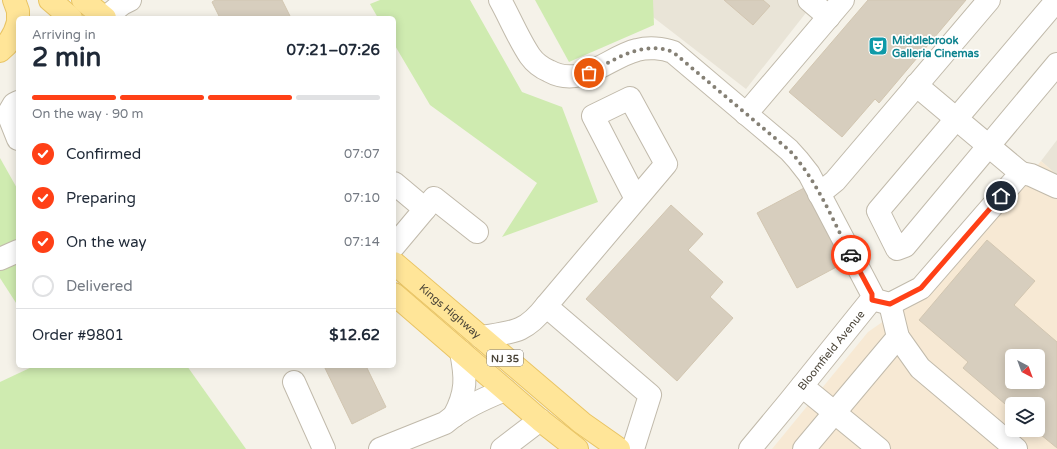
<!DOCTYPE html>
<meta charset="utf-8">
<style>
body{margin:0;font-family:"Varela Round",sans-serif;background:#f6f6f7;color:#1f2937;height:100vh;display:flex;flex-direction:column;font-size:15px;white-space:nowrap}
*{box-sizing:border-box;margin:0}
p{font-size:13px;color:#747a83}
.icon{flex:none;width:22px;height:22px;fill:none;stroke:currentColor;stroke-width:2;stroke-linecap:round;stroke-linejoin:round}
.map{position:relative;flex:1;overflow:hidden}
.sheet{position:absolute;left:16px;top:16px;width:380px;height:352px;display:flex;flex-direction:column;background:#fff;border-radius:6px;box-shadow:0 2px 10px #0003}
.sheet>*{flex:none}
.needle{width:26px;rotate:139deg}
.controls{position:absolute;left:1005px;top:349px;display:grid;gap:8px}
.controls a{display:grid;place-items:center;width:40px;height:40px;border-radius:6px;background:#fff;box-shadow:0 2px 10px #0003;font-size:20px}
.pin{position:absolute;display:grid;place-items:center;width:34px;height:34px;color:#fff;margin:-17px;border:2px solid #fff;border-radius:50%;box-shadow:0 1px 4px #0007}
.courier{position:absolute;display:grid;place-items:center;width:40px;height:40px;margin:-20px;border:3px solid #ff4016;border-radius:50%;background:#fff;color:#222;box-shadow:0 1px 5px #0007}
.summary em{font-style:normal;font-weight:700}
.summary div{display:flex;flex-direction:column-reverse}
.summary{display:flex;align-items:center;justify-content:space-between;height:68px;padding:0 16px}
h1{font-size:26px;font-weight:700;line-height:30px}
.bar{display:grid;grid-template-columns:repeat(4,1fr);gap:6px 4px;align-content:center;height:48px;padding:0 16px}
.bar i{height:5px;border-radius:3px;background:#e0e1e3}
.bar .on{background:#ff4016}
.bar p{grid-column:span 4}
.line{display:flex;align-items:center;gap:10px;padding:0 16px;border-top:1px solid #e0e1e3}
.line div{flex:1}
ol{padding:0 16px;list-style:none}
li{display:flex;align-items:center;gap:12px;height:44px}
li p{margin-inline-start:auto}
li .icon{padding:4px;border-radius:50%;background:#ff4016;color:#fff;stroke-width:4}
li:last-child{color:#747a83}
li i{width:22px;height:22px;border:2px solid #e0e1e3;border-radius:50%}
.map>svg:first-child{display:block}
.residential{fill:#e9e4d7}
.commercial{fill:#f7e9d4;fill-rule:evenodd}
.green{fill:#cfebb0}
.building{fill:#d7cebe;stroke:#d2c6b1;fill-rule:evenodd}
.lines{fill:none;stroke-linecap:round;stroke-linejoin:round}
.minor-casing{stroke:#c1baab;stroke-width:24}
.major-casing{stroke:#e9c463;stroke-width:24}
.minor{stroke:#fff;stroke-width:22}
.major{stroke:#ffe598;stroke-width:22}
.done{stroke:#858075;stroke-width:4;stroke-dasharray:0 7.2}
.route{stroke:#ff4016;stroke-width:5}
.labels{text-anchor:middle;stroke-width:3.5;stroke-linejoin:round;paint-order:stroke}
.shield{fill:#fff;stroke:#807b73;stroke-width:1}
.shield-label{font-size:10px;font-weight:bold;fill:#494337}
.culture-label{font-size:11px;font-weight:bold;fill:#0d838f;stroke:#fff;text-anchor:start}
.street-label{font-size:11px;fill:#494337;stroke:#fff}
</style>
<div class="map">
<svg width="1057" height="449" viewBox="0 0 1057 449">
<rect width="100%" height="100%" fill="#f5f2e9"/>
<g class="residential">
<polygon points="631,0 816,0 746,89"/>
<polygon points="1057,140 1057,175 1041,161"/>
</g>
<path class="commercial" d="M1041,161l16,14v274h-285l96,-117 76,-53zM1012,356h26v26h-26zM1012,404h26v26h-26z"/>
<g class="green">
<polygon points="380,0 470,0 522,92 562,107 598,202 502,237 537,183 430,105 394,44 394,18 378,18 370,4"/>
<polygon points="535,0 653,0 654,25 569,62"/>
<polygon points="0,158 18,190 18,306 0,278"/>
<polygon points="34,366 187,366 246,449 0,449 0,382"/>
</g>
<g class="building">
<polygon points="215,0 282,0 291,18 220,18 212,2"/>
<polygon points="724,0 763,0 770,6 753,25"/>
<polygon points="868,0 966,0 879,103 875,99 842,137 789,92"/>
<polygon points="804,188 844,263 797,288 757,213"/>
<polygon points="671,205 703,234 688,250 723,282 710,297 733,318 677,381 586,299"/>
<path d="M987,240l48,41 -21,24 43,37v106l-22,-18h3v-26h-26v6l-49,-42 5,-6 -49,-42zM1012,356h26v26h-26z"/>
<polygon points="324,366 366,366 386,407 352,424"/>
</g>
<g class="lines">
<g class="minor-casing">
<g id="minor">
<path d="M500,0c10,18 19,40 30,56 5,7 12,12 19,15 33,18 59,-14 88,-21 11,-3 26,-2 36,2l116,98 9,10 11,14 63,120v5l-83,103 -39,47"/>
<polyline points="809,0 829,17"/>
<polyline points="1057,0 878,211 897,249 905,246 1057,64"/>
<polyline points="105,18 122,4 130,0"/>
<polyline points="18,102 14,104 8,114 18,139"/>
<polyline points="746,114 843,0"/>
<polyline points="1021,173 1031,175 1057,187"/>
<polyline points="394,183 425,209 394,246"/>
<polyline points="819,194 835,181 989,0"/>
<polyline points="425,209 434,198 477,232"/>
<polyline points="0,259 18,251"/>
<polyline points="872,299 890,304 921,288 1021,173 916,85"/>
<polyline points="890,304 898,337 920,368 1016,449"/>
<path d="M481,337c32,-5 44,-4 65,-31"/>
<polyline points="294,382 324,449"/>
<polyline points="802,386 879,449"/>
<path d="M454,416c13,-24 12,-39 7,-64"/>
<path d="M380,449l65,-26c18,-15 38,-24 60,-33"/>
<polyline points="502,449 540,420"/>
<polyline points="633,449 650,395 546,306 666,164 630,98 593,116 636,199"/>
<polyline points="804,449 898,337"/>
</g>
</g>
<g class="major-casing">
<g id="major">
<polyline points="14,0 18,11 18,18"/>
<polyline points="50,0 71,18"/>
<polyline points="83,0 105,18"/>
<path d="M0,51c10,-8 15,-17 18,-29"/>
<path id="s1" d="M394,263l188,160 37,26"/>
<polyline points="394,294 540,420 577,449"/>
</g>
</g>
<use href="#minor" class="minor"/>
<use href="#major" class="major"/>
</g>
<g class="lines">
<path class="done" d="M589,73c27,-14 53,-33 84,-21l116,98c28,30 43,69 62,105"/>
<polyline class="route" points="851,255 872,294 872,300 890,304 921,288 1001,196"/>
</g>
<defs>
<g id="theatre-square" transform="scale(1)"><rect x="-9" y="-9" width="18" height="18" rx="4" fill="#0f9aa8" stroke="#fff"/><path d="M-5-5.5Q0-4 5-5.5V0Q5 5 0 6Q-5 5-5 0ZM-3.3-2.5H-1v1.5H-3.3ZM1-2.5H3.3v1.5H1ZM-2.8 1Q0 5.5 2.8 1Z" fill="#fff"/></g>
</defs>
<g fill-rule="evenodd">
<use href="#theatre-square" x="878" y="46"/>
</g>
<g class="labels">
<rect class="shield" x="487" y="350" width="36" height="16" rx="3"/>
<g class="shield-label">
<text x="505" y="362">NJ 35</text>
</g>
<g class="culture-label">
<text x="892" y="44">Middlebrook<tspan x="892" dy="13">Galleria Cinemas</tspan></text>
</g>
<g class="street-label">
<text dy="4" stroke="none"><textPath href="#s1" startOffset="74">Kings Highway</textPath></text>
<text transform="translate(831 350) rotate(-51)" y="4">Bloomfield Avenue</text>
</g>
</g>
</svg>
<div class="controls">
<a><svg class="needle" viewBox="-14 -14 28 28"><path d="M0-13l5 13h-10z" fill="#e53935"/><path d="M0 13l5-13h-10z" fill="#747a83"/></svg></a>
<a><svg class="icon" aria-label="layers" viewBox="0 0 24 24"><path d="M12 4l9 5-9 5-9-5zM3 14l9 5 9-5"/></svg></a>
</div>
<div class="pin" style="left:589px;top:73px;background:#ea580c"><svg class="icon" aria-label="bag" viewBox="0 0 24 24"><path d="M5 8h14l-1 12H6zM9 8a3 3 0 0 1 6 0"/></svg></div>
<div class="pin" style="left:1001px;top:196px;background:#1f2937"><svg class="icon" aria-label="home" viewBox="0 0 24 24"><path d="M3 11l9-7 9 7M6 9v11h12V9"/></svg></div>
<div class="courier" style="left:851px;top:255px"><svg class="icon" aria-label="car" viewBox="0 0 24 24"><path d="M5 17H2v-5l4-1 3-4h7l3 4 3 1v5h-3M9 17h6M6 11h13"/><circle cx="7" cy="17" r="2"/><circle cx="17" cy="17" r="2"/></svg></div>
<section class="sheet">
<div class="summary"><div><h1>2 min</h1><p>Arriving in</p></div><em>07:21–07:26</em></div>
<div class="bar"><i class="on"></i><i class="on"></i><i class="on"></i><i></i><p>On the way · 90 m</p></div>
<ol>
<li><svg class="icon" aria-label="check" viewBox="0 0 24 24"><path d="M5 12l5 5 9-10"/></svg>Confirmed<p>07:07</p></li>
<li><svg class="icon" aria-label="check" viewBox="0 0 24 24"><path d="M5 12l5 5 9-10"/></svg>Preparing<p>07:10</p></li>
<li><svg class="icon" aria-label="check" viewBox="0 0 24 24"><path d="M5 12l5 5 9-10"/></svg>On the way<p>07:14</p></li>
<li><i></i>Delivered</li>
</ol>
<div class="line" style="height:52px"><div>Order #9801</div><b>$12.62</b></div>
</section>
</div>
